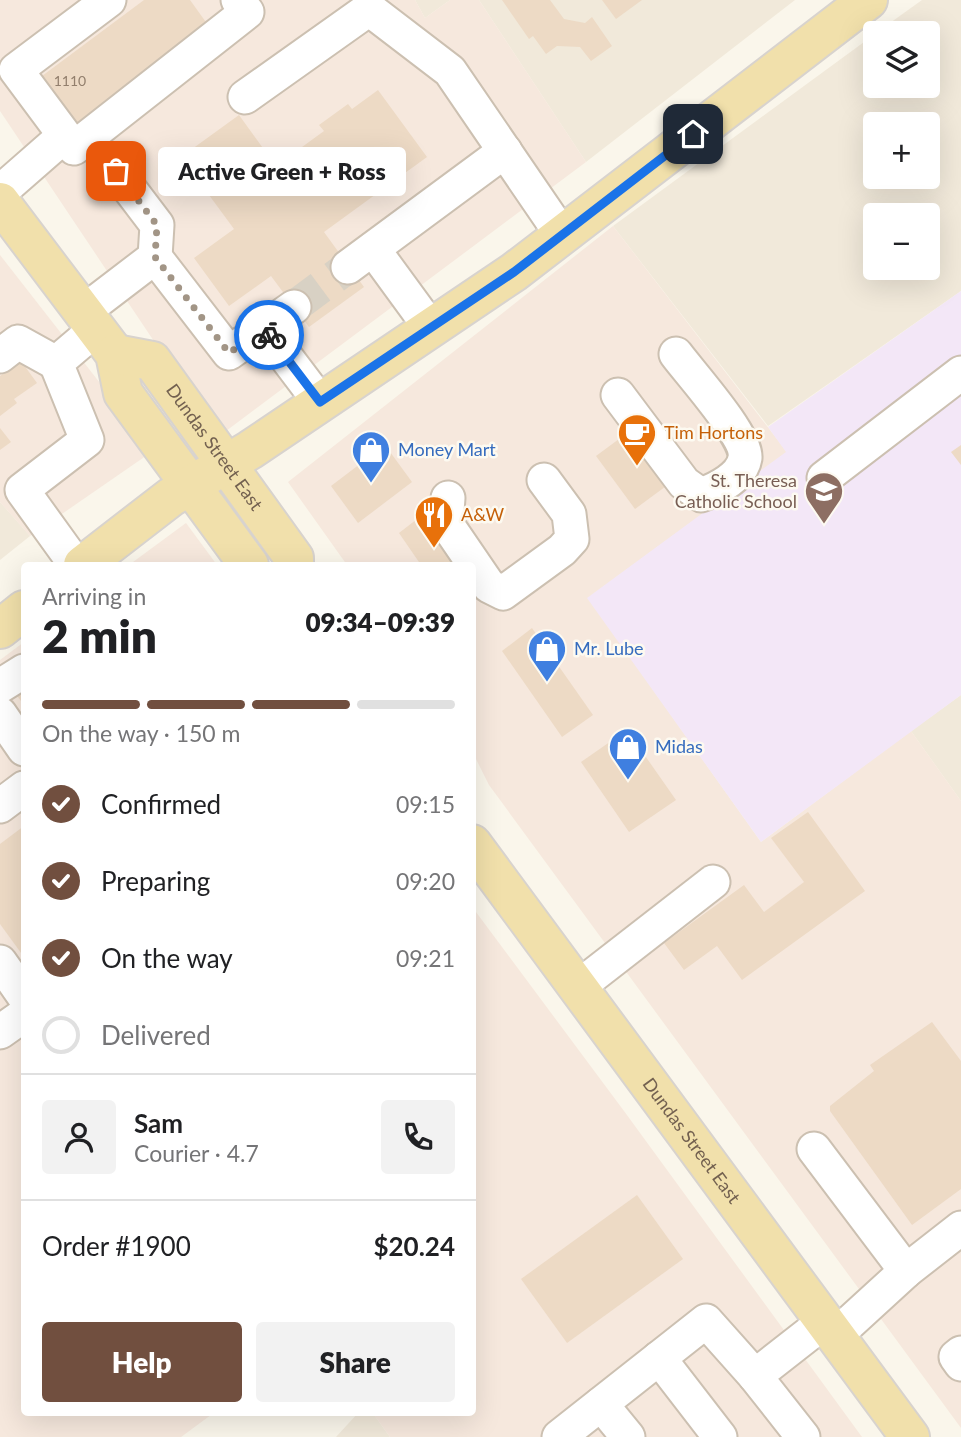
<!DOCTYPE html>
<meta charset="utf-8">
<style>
body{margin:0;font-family:Lato,sans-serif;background:#f2f2f2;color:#202124;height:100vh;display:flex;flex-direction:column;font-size:26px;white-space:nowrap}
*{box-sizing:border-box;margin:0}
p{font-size:23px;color:#757577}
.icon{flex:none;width:38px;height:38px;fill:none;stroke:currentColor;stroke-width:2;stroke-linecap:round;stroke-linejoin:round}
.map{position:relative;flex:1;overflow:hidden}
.drawer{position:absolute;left:21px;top:562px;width:455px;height:854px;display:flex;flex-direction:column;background:#fff;border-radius:7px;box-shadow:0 7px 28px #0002}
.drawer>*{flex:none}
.fabs{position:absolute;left:863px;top:21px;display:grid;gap:14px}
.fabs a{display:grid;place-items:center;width:77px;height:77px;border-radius:7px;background:#fff;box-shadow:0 7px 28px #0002;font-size:35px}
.pin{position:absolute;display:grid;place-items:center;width:60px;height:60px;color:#fff;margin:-30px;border-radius:14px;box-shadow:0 4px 10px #0006}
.courier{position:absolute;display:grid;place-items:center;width:70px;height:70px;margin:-35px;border:5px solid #1a73e8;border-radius:50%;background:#fff;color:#222;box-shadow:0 2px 9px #0007}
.bubble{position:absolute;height:49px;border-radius:7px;background:#fff;box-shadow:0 7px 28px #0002;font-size:23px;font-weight:800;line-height:49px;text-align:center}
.summary em{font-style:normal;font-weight:800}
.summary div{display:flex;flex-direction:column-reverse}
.summary{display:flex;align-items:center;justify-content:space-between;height:119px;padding:0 21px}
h1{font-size:46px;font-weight:800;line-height:52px}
.bar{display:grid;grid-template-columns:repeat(4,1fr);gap:10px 7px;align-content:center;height:84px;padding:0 21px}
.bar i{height:9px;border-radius:5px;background:#e0e0e0}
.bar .selected{background:#714f3f}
.bar p{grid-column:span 4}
.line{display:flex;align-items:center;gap:18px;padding:0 21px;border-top:2px solid #e0e0e0}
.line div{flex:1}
.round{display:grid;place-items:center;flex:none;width:74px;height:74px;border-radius:7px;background:#f2f2f2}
ol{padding:0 21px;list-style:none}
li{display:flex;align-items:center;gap:21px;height:77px}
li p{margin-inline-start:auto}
li .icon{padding:7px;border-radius:50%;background:#714f3f;color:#fff;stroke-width:4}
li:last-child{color:#757577}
li i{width:38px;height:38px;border:4px solid #e0e0e0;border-radius:50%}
.primary-button{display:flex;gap:14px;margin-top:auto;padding:14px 21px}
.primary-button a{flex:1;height:80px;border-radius:7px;background:#714f3f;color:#fff;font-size:28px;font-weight:800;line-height:80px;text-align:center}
.primary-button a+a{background:#f2f2f2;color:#202124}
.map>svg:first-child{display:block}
.residential{fill:#f1e9da;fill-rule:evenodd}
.commercial{fill:#f6e8dd}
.education{fill:#f3e7f7}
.building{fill:#eddac5}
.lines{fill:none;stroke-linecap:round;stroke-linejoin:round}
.minor-tunnel{stroke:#d8d1c4;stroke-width:33;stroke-dasharray:33 17;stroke-linecap:butt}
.minor-casing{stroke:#ccc0b1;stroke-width:37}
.major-casing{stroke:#d8d3ce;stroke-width:42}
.minor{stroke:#fff;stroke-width:33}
.major{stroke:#f1e0ab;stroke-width:38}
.done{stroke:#a29586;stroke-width:7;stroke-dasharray:0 12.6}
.route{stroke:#1a73e8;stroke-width:9}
.labels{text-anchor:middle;stroke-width:5;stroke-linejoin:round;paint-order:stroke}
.number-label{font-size:14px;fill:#927f6d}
.food-label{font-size:18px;fill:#c56008;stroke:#fdfaf1;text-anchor:start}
.street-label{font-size:18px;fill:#736150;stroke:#fdfaf1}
.shop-label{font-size:18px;fill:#366cbe;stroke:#fdfaf1;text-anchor:start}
.education-label{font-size:18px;fill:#785e54;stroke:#fdfaf1;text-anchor:end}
</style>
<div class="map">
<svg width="961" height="1437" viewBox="0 0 961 1437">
<rect width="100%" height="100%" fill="#faf6eb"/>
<g class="residential">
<polygon points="415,0 450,0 425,18"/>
<polygon points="479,0 795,0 586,162"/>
<path d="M922,0h39v291l-193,135 -155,-200 262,-192v52h53v-53h-52zM875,124h53v53h-53zM875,215h53v53h-53z"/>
<polygon points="0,502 30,536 0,560"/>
<polygon points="961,695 961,801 911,731"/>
<polygon points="359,1412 372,1412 390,1437 336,1437"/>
</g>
<g class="commercial">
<polygon points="0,0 415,0 425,18 450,0 479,0 586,162 218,437 0,111"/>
<polygon points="613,226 787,452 588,598 761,842 911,731 961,801 961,1428 489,785 473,753 472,565 347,565 288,482"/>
<polygon points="0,255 153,451 30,536 0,502"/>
<polygon points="186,523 217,565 129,565"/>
<polygon points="24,642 24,1412 215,1412 181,1437 0,1437 0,660"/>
<polygon points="473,908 624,1111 862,1437 390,1437 372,1412 472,1412"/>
</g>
<polygon class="education" points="961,291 961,695 761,842 587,598 786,452 768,427"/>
<g class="building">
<polygon points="144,0 190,0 208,25 69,129 34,82"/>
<polygon points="502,0 550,0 564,19 585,23 592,17 612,46 591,61 580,47 557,46 546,54 533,36 529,39"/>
<polygon points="602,0 642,0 616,19"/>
<polygon points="378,90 427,157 324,232 364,287 309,327 271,276 229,306 194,258 234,229 181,157 239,115 276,166 324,131 319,125 348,104 352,109"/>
<polygon points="21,361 37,383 14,399 17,403 0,416 0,376"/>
<polygon points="638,425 677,478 635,509 596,456"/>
<polygon points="0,428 11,442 0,450"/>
<polygon points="385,445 412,482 358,523 331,486"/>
<polygon points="961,445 961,465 951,452"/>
<polygon points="430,509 470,565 421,565 399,533"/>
<polygon points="532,628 593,715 562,737 502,651"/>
<polygon points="24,679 24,705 12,689"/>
<polygon points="627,730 676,800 629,832 581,762"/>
<polygon points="808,812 865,891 742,980 717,946 684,970 664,943 744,885 764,912 804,882 771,838"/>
<polygon points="24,826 24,957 0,924 0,844"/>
<polygon points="932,1022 961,1061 961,1189 912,1225 830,1111 830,1106 874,1071 870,1065"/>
<polygon points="637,1195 683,1259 567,1343 521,1279"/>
</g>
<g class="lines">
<polyline class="minor-tunnel" points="294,307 348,267"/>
<g class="minor-casing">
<g id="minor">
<polyline points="109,0 16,70 74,148 247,12 238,0"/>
<polyline points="245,97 369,9 450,71 562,235"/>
<polyline points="116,171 157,225 155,257"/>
<polyline points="0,192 64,136"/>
<polyline points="373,249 430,327"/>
<polyline points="348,267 505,151"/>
<polyline points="83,312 155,257 229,353 294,307"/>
<polyline points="264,328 320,402"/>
<polyline points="0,356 18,342 56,363"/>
<path d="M618,395l66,88 17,12c16,-6 41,-18 44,-37 3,-21 -55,-85 -69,-104"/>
<polyline points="824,478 961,373"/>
<polyline points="448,498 446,523 489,586 503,593 562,550 572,539 569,514 544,480"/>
<polyline points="76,565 22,490 87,440 56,363 96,329"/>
<polyline points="0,686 24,671"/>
<polyline points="0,714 24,749"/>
<polyline points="0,806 24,788"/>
<polyline points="0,962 24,996"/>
<polyline points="578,987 713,882"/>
<polyline points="0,1032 24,1015"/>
<polyline points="814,1149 906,1271"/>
<polyline points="835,1336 906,1271 961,1228"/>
<polyline points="961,1353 956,1357 961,1364"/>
<polyline points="659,1358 720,1437"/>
<polyline points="601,1404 628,1437"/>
<polyline points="559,1437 706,1321 755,1376"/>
<polyline points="803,1437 755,1376 824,1322"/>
</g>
</g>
<g class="major-casing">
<g id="major">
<polyline points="0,202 115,354 123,393 249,565"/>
<path id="s1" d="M115,354l37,7 142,197v7"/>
<polyline points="83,565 171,497 250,450 514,272 868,0"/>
<polyline points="0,629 24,610"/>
<path id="s2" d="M472,844l438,593"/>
</g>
</g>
<use href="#minor" class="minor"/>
<use href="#major" class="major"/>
</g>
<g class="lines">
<polyline class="done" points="116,171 157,225 155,257 229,353 264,328 269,335"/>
<polyline class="route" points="269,335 320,402 514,272 693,134"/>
</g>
<defs>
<g id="cafe-pin" transform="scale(2.0125)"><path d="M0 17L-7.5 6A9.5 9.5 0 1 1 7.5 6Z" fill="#e8710a" stroke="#fdfaf1"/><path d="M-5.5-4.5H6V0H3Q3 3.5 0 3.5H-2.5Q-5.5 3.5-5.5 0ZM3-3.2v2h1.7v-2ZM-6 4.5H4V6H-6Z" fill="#fff"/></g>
<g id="shop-pin" transform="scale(2.0125)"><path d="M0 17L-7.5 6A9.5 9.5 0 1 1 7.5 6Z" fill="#3f7fe0" stroke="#fdfaf1"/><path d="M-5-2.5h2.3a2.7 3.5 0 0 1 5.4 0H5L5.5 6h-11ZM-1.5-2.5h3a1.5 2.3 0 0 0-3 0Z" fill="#fff"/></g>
<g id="school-pin" transform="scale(2.0125)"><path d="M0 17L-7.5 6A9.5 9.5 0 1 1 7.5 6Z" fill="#8d6e63" stroke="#fdfaf1"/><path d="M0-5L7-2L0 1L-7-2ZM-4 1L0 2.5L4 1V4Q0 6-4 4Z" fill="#fff"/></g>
<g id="restaurant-pin" transform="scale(2.0125)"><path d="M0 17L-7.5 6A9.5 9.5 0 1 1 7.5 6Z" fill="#e8710a" stroke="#fdfaf1"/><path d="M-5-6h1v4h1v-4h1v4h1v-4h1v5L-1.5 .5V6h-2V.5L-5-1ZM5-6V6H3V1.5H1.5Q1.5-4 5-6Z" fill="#fff"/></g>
</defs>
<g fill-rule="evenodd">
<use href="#cafe-pin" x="637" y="433"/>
<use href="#shop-pin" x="371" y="450"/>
<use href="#school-pin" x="824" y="491"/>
<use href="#restaurant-pin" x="434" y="515"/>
<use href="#shop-pin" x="547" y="649"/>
<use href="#shop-pin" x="628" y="747"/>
</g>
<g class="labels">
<g class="number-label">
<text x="70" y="86">1110</text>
</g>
<g class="food-label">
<text x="664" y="439">Tim Hortons</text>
<text x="461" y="521">A&amp;W</text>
</g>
<g class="street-label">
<text dy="6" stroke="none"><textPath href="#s1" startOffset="144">Dundas Street East</textPath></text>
<text dy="6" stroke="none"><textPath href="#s2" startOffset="369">Dundas Street East</textPath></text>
</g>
<g class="shop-label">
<text x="398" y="456">Money Mart</text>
<text x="574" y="655">Mr. Lube</text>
<text x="655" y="753">Midas</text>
</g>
<g class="education-label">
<text x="797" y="487">St. Theresa<tspan x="797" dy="21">Catholic School</tspan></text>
</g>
</g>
</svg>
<div class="fabs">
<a><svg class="icon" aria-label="layers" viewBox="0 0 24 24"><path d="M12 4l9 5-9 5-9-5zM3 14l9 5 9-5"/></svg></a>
<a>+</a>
<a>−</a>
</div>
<div class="pin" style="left:116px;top:171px;background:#ea580c"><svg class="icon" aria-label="bag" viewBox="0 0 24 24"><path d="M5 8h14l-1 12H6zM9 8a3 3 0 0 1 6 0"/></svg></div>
<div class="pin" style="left:693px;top:134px;background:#1f2937"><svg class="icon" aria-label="home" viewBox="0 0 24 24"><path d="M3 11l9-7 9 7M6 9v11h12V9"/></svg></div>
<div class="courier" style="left:269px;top:335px"><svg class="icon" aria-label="bike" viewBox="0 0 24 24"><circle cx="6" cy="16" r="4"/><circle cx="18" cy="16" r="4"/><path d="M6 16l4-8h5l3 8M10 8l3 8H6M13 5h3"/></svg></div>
<div class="bubble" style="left:158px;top:147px;width:248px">Active Green + Ross</div>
<section class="drawer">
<div class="summary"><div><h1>2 min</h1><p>Arriving in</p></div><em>09:34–09:39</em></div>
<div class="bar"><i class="selected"></i><i class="selected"></i><i class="selected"></i><i></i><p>On the way · 150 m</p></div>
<ol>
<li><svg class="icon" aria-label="check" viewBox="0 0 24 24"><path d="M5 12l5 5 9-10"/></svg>Confirmed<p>09:15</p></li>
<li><svg class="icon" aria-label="check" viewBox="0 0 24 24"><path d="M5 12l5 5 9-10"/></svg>Preparing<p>09:20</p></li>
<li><svg class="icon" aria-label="check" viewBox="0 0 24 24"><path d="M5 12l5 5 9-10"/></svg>On the way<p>09:21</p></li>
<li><i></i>Delivered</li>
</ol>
<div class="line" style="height:126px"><a class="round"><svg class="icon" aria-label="person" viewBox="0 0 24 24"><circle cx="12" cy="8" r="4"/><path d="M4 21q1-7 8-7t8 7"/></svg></a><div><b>Sam</b><p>Courier · 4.7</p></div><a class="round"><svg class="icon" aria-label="phone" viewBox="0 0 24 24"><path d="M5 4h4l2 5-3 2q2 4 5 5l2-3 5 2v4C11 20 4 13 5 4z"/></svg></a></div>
<div class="line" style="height:91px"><div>Order #1900</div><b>$20.24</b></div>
<div class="primary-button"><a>Help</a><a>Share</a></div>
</section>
</div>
